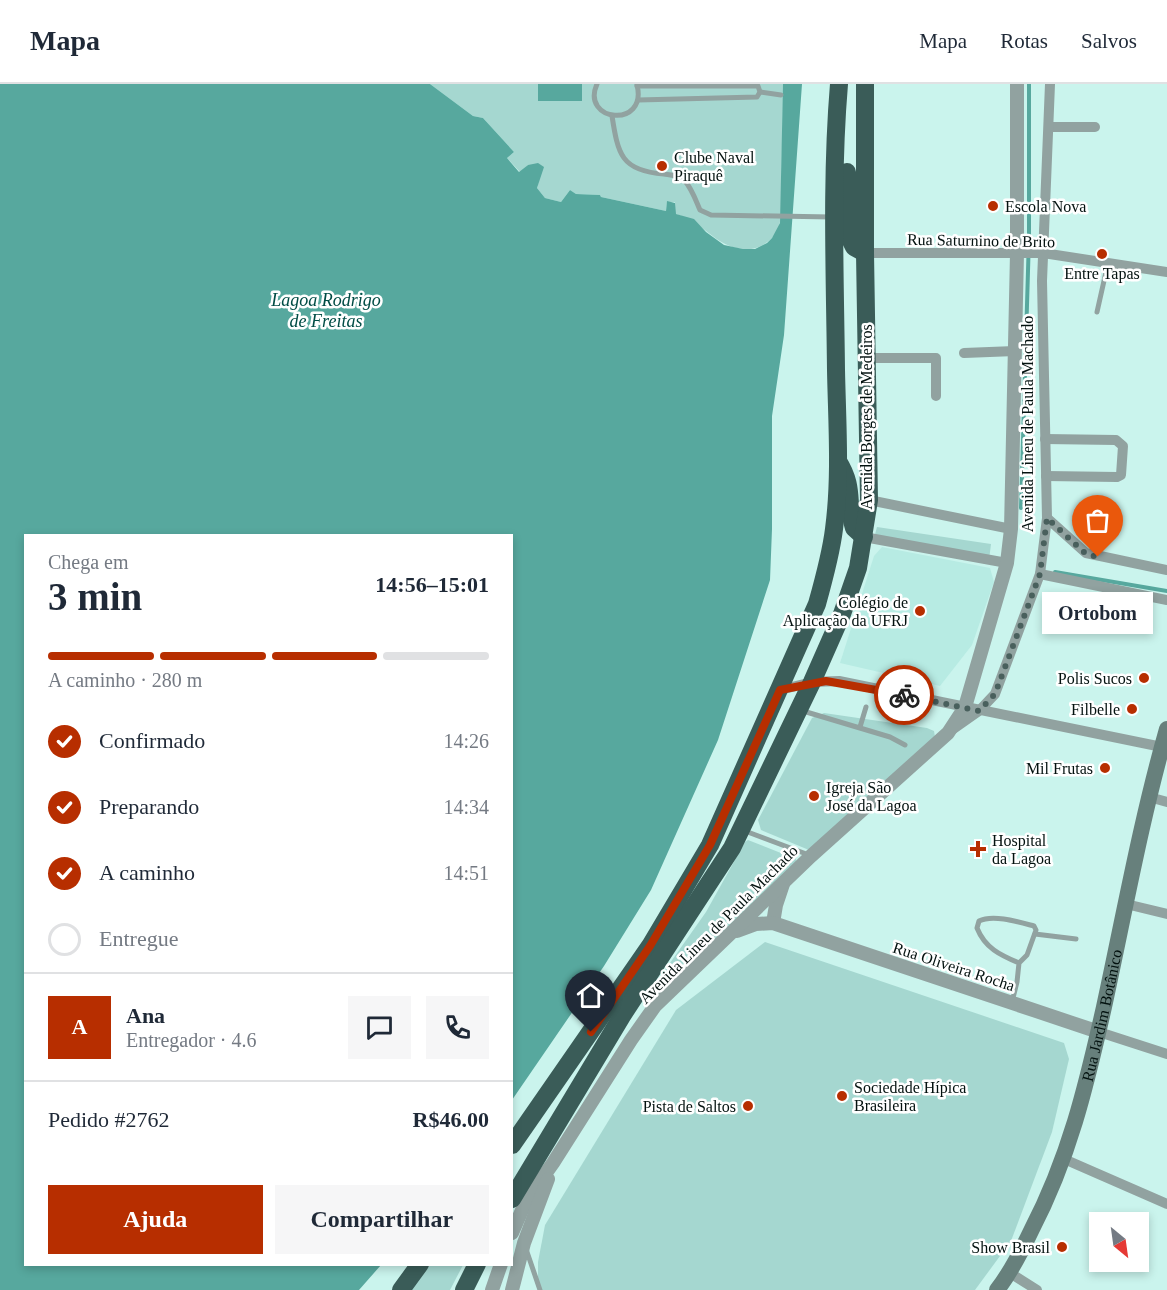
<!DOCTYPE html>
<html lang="pt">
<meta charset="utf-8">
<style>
body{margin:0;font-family:"Times New Roman",serif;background:#f6f6f7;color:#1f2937;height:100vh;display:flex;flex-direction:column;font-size:22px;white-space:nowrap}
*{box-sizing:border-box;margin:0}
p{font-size:20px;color:#747a83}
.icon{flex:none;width:33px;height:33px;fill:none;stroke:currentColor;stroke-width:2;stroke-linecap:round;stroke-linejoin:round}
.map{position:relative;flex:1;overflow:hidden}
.panel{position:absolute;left:24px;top:450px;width:489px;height:732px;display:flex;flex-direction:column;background:#fff;border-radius:0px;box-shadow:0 3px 9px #0003}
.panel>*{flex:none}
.needle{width:39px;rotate:151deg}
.tools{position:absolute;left:1089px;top:1128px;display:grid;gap:12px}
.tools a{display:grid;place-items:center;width:60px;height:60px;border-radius:0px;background:#fff;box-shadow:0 3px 9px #0003;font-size:30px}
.pin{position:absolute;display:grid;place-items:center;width:51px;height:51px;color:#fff;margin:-62px -26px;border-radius:50% 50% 50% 0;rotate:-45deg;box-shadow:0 0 6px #0007}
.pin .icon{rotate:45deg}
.courier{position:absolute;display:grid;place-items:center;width:60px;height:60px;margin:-30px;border:4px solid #b72e00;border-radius:50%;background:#fff;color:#222;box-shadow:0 2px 8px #0007}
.bubble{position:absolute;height:42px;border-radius:0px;background:#fff;box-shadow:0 3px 9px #0003;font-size:20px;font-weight:700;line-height:42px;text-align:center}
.headline em{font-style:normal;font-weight:700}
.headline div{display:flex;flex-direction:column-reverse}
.headline{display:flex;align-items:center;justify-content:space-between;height:102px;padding:0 24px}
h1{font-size:39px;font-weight:700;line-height:45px}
.bar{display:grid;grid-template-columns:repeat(4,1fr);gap:9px 6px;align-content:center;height:72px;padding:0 24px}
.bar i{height:8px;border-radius:4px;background:#e0e1e3}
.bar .active{background:#b72e00}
.bar p{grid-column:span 4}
.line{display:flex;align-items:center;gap:15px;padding:0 24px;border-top:2px solid #e0e1e3}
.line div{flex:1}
.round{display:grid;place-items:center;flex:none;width:63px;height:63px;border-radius:0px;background:#f6f6f7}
ol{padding:0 24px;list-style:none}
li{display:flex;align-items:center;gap:18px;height:66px}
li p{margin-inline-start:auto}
li .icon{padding:6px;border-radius:50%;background:#b72e00;color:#fff;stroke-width:4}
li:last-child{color:#747a83}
li i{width:33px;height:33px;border:3px solid #e0e1e3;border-radius:50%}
.primary-button{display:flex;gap:12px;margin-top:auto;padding:12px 24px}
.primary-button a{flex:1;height:69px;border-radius:0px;background:#b72e00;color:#fff;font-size:24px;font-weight:700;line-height:69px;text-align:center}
.primary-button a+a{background:#f6f6f7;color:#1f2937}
header{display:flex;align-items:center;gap:36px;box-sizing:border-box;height:84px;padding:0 30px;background:#fff;border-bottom:2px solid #e0e1e3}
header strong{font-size:28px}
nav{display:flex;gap:33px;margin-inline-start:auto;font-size:21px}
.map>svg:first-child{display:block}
.built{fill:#b7ebe3}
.green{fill:#a5d7d0}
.water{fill:#57a89e}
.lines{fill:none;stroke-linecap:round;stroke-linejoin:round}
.stream{stroke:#57a89e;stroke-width:4}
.service{stroke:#91a2a0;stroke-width:5}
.minor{stroke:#91a2a0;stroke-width:10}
.tertiary{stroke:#91a2a0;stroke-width:14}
.secondary{stroke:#67807c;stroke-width:16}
.trunk{stroke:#3a5c58;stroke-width:18}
.done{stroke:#49605d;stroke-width:6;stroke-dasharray:0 10.8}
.route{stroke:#b72e00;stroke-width:8}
.poi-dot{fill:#b72e00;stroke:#fff;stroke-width:2}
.labels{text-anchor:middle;stroke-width:5;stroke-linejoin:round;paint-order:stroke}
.poi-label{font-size:16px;fill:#03110f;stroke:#fff;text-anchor:end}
.street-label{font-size:16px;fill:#03110f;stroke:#fff}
.water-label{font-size:18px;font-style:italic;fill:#004c45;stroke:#fff}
</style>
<header>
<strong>Mapa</strong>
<nav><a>Mapa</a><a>Rotas</a><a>Salvos</a></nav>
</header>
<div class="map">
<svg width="1167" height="1206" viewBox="0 0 1167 1206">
<rect width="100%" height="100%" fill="#caf4ed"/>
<polygon class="built" points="882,463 990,484 994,498 972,561 940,602 840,579 874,472"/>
<g class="green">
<path d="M430,0h353c0,32 -1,64 -2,97 0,13 1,28 -1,41 -3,17 -20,29 -37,27 -28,-2 -41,-29 -68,-35v-12h-8l-1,9 -65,-14 -1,-2 -24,-1 -6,-4 -9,12 -16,-4 -8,-10 3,-12 -12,-11 -8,7 -13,-14 7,-6 -31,-34 -10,-2z"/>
<polygon points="877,443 991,460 989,476 874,454"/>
<polygon points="824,629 927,644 934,647 935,653 809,766 761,746 758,736 812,634"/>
<polygon points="748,756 796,775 797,780 670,899 660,904 657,901 658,896 706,828 745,758"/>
<polygon points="765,858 1064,959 1069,975 1052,1048 1011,1157 975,1206 538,1206 538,1178 545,1141 676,926"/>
<polygon points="429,1181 463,1181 450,1206 409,1206"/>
</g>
<g class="water">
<polygon points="0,0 430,0 473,32 483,34 514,68 507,74 519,88 528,81 538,79 544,83 537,104 545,114 561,118 570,106 576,110 600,111 601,113 666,127 667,117 675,119 676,130 694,135 706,148 724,161 743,165 755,165 767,159 772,154 780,139 783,0 802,0 784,251 772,332 772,445 770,496 718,656 651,806 604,882 512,1016 512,452 26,452 26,1180 381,1181 359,1206 0,1206"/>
<rect x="538" y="0" width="44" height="17"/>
</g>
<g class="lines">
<g class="stream">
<polyline points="1021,424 1029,153 1029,0"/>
<polyline points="1055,488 1167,507"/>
</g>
<g class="service">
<path d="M597,0c-17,38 51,45 40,1"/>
<polyline points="637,2 758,2 760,8 757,13 638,16"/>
<polyline points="760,8 781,11"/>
<path d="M612,32c6,38 9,55 52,58 7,1 16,1 21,7 7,8 11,20 15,29l11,5 120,2"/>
<polyline points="1097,228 1108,179"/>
<polyline points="803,627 890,653 905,661"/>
<polyline points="860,643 866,623"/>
<polyline points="745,747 809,771"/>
<polyline points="1035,850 1076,855"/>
<path d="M1012,918l5,-20 2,-19 8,-8 9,-25 -2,-4c-15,-4 -41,-12 -55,-5l-2,7c8,20 23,27 42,35"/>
<polyline points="526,1165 540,1206"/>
</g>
<g class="minor">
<polyline points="1049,43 1095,43"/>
<polyline points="865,169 1043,169 1167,188"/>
<polyline points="964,269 1015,267"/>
<polyline points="866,274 936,274 936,312"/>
<polyline points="1045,355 1116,356 1123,362 1121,391 1117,393 1046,392"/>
<polyline points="869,416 1011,445"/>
<polyline points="1047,434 1086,469 1167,486"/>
<polyline points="864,453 1007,479"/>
<polyline points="1040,490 1167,516"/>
<polyline points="780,606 812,598 839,597 1162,663"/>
<polyline points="952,646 979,627 995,610 1040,490 1047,434 1042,197 1050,0"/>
<polyline points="1149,713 1167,718"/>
<polyline points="1126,820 1167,830"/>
<polyline points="1099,948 1167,970"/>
<polyline points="1064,1075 1167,1120"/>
<polyline points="1010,1189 1037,1206"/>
</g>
<g class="tertiary">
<polyline points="773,839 776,821 783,800"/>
<polyline points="737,847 756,840 773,839 1099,948"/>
<polyline points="512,1149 526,1117 553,1079 631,956 655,922 811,772 948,649 965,623 970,606 1007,479 1011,445 1017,169 1017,0"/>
<polyline points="492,1206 501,1180"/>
<polyline points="512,1206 524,1159 548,1095"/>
</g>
<path class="secondary" id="s1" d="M997,1206c14,-18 24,-38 34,-59 38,-73 55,-144 73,-224 20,-92 37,-187 63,-278"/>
<g class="trunk">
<polyline points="847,88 849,153 854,163 865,169"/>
<path d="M838,377c17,27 8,42 16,67l10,9"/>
<path d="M512,1061l138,-199 60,-101 107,-241c7,-25 14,-50 17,-75 7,-53 3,-107 2,-159 -1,-95 -5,-191 3,-286"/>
<polyline points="512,1115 622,932 732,764 812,598 842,530 858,484 869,416 865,169 865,0"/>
<polyline points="401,1206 420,1180"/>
<polyline points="464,1206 477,1180"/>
</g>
</g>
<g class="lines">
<polyline class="done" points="904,611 979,627 995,610 1040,490 1047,434 1086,470 1098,473"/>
<polyline class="route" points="591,948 650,862 710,761 780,606 826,597 904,611"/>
</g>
<g class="poi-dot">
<circle cx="662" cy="82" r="6"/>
<circle cx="993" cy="122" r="6"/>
<circle cx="1102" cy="170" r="6"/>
<circle cx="920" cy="527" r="6"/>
<circle cx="1144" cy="594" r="6"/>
<circle cx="1132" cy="625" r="6"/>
<circle cx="1105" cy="684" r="6"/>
<circle cx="814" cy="712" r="6"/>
<path d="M975 756h6v6h6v6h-6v6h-6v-6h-6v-6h6z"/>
<circle cx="842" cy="1012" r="6"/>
<circle cx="748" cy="1022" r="6"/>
<circle cx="1062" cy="1163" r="6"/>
</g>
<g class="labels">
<g class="poi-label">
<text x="674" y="79" text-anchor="start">Clube Naval<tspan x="674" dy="18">Piraquê</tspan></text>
<text x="1005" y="128" text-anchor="start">Escola Nova</text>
<text x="1102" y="195" text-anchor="middle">Entre Tapas</text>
<text x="908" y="524">Colégio de<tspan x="908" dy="18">Aplicação da UFRJ</tspan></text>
<text x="1132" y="600">Polis Sucos</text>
<text x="1120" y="631">Filbelle</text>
<text x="1093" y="690">Mil Frutas</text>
<text x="826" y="709" text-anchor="start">Igreja São<tspan x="826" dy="18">José da Lagoa</tspan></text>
<text x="992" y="762" text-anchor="start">Hospital<tspan x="992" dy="18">da Lagoa</tspan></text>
<text x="854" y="1009" text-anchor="start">Sociedade Hípica<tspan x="854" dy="18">Brasileira</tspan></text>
<text x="736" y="1028">Pista de Saltos</text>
<text x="1050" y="1169">Show Brasil</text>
</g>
<g class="street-label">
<text transform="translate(981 156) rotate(1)" y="6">Rua Saturnino de Brito</text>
<text transform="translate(866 333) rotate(-90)" y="6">Avenida Borges de Medeiros</text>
<text transform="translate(1027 340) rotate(-90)" y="6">Avenida Lineu de Paula Machado</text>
<text transform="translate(718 840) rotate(-45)" y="6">Avenida Lineu de Paula Machado</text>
<text transform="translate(954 882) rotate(18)" y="6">Rua Oliveira Rocha</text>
<text dy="6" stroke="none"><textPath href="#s1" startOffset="296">Rua Jardim Botânico</textPath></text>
</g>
<g class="water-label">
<text x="326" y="222">Lagoa Rodrigo<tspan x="326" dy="21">de Freitas</tspan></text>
</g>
</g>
</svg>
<div class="tools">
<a><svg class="needle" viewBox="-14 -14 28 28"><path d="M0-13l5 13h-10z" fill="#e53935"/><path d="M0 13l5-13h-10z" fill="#747a83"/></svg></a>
</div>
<div class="pin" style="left:1098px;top:473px;background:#ea580c"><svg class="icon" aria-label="bag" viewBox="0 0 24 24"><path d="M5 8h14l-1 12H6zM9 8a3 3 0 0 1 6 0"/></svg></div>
<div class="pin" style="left:591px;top:948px;background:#1f2937"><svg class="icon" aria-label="home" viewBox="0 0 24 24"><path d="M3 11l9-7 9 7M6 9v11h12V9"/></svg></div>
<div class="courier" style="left:904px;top:611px"><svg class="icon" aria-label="bike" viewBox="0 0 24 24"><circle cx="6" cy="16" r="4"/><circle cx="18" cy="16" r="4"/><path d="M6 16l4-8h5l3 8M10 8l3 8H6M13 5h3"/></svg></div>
<div class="bubble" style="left:1042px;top:508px;width:111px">Ortobom</div>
<section class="panel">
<div class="headline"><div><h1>3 min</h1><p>Chega em</p></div><em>14:56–15:01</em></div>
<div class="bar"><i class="active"></i><i class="active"></i><i class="active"></i><i></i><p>A caminho · 280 m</p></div>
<ol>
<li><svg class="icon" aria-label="check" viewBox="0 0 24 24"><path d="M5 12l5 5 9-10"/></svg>Confirmado<p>14:26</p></li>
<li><svg class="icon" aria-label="check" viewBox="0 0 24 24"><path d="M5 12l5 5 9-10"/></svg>Preparando<p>14:34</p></li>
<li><svg class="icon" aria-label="check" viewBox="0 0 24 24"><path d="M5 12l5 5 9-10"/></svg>A caminho<p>14:51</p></li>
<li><i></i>Entregue</li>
</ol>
<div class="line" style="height:108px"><b class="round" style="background:#b72e00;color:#fff">A</b><div><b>Ana</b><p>Entregador · 4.6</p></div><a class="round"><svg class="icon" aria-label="chat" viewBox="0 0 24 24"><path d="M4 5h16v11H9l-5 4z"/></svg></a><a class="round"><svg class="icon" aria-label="phone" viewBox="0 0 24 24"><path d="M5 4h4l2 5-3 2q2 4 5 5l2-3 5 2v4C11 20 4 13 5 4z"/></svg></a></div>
<div class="line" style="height:78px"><div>Pedido #2762</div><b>R$46.00</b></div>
<div class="primary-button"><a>Ajuda</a><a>Compartilhar</a></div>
</section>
</div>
